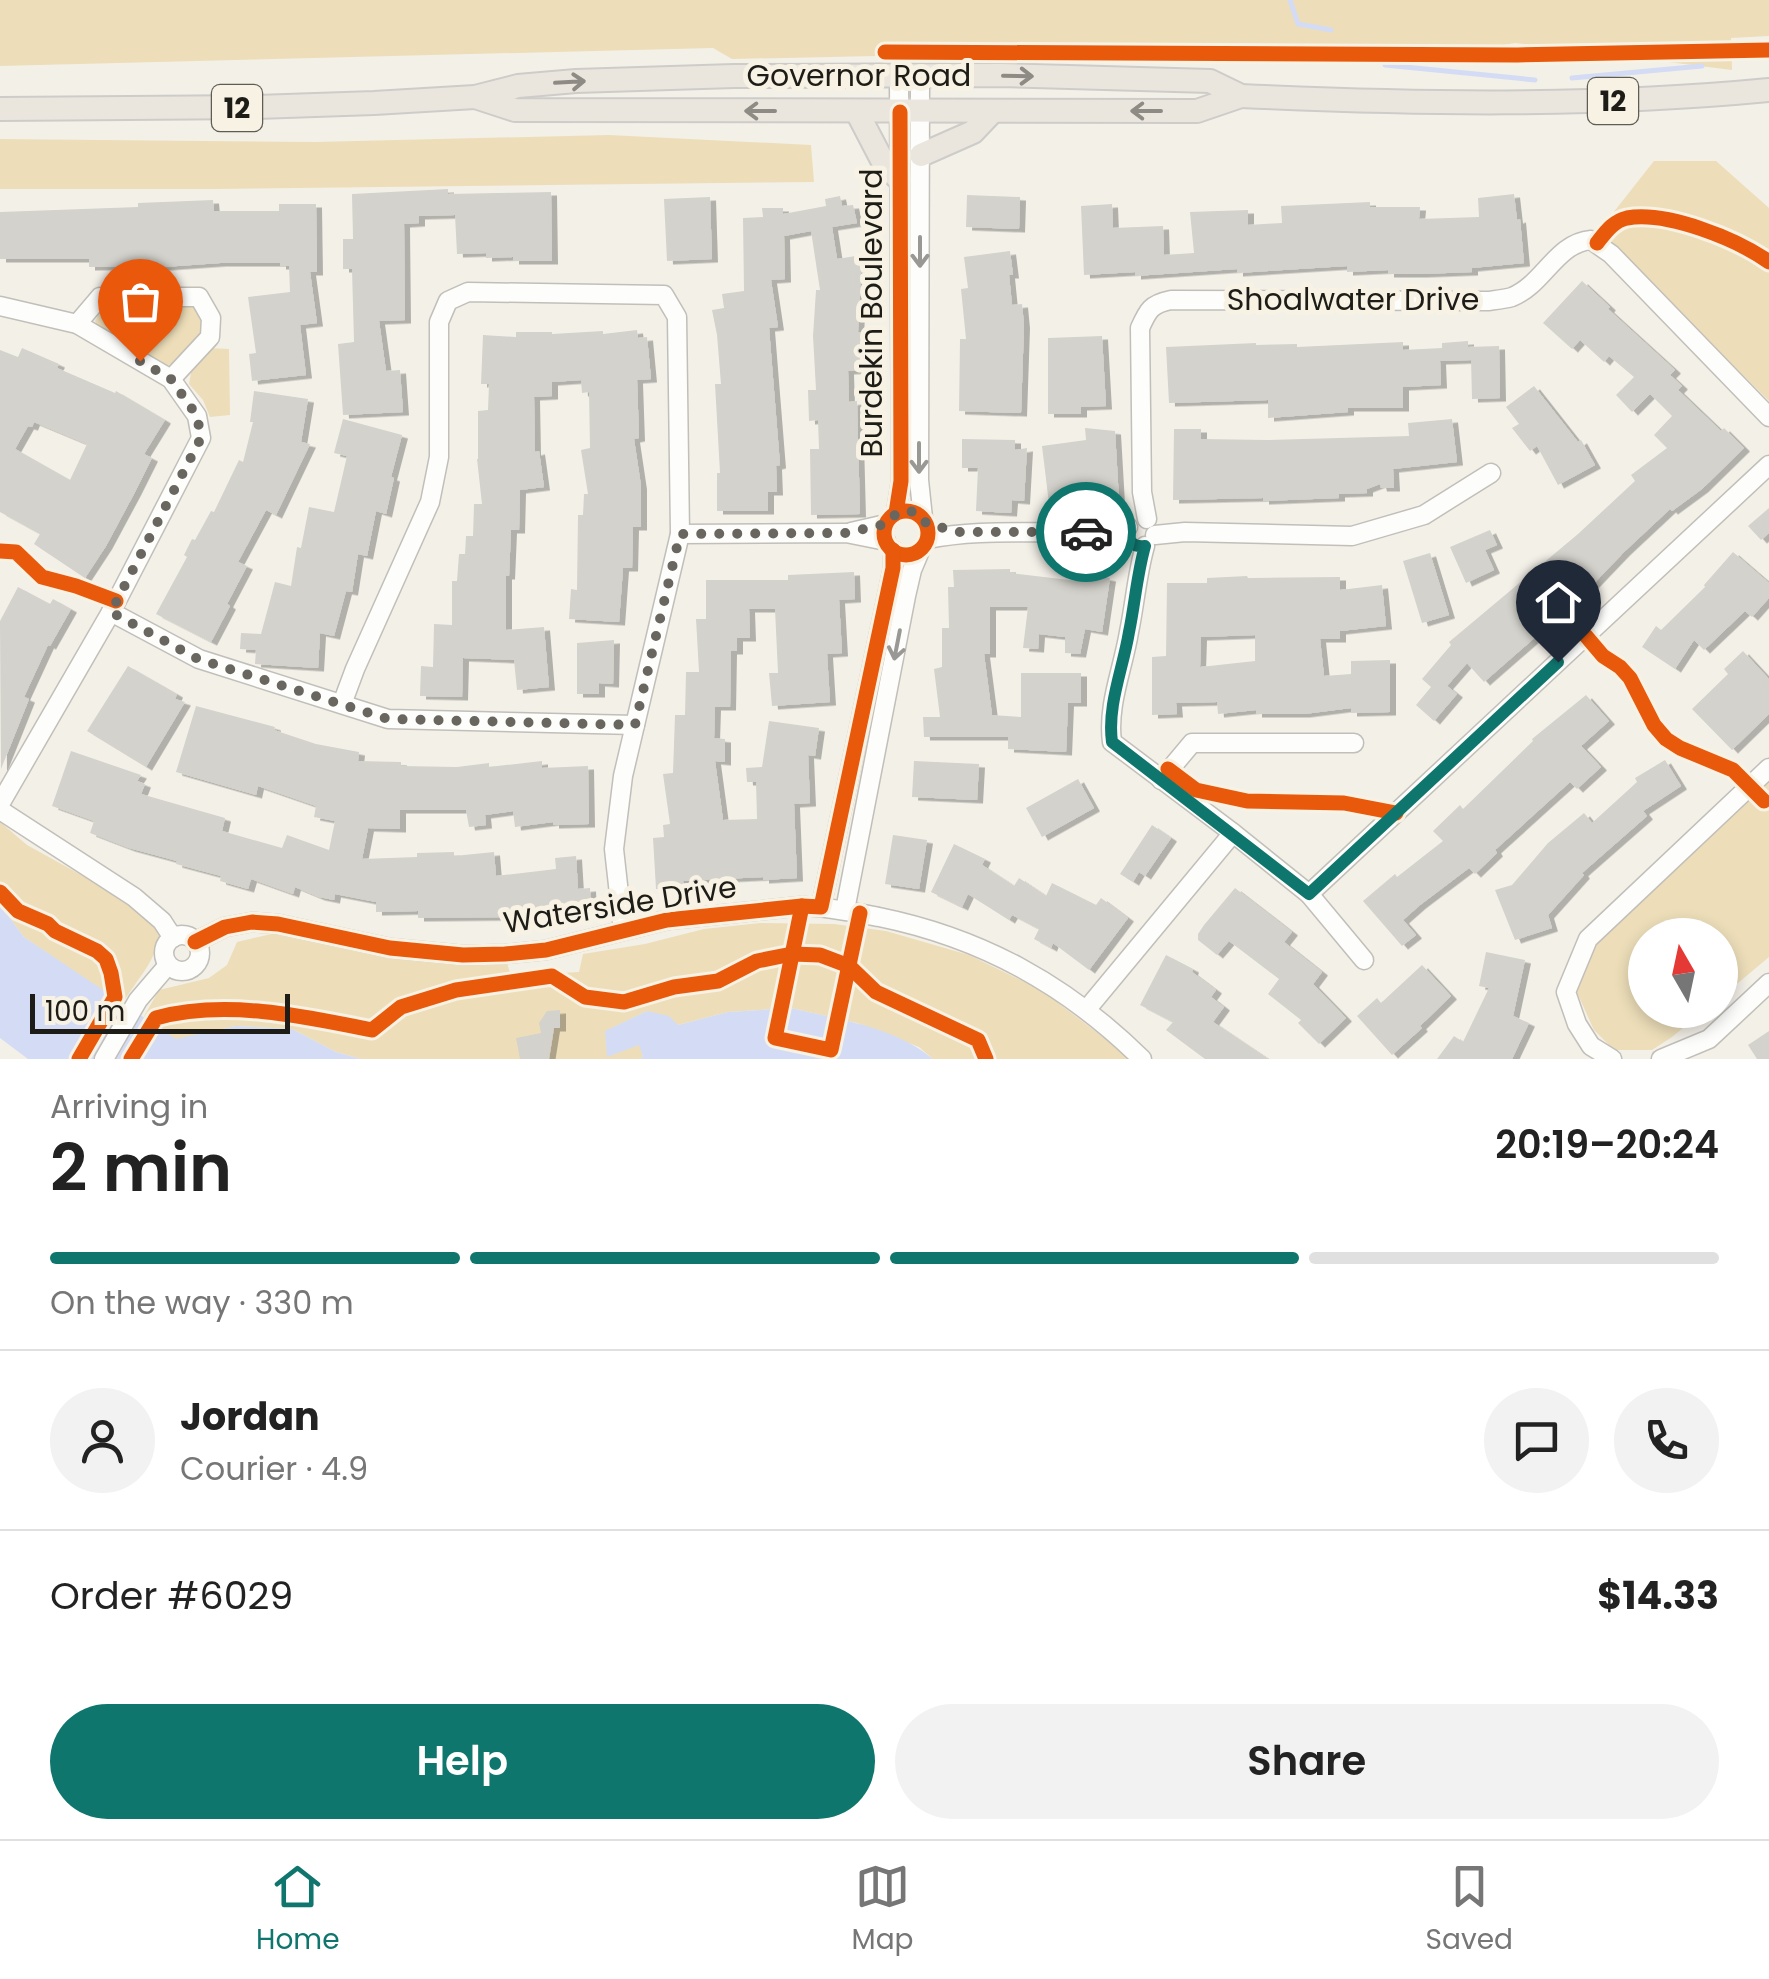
<!DOCTYPE html>
<meta charset="utf-8">
<style>
body{margin:0;font-family:Poppins,sans-serif;background:#f2f2f2;color:#222;height:100vh;display:flex;flex-direction:column;font-size:38px;white-space:nowrap}
*{box-sizing:border-box;margin:0}
p{font-size:32px;color:#767676}
.icon{flex:none;width:55px;height:55px;fill:none;stroke:currentColor;stroke-width:2;stroke-linecap:round;stroke-linejoin:round}
.map{position:relative;height:1059px;overflow:hidden}
.panel{display:flex;flex-direction:column;background:#fff;flex:1}
.panel>*{flex:none}
.needle{width:65px;rotate:351deg}
.fabs{position:absolute;left:1628px;top:918px;display:grid;gap:20px}
.fabs a{display:grid;place-items:center;width:110px;height:110px;border-radius:50%;background:#fff;box-shadow:0 5px 15px #0003;font-size:50px}
.scale{position:absolute;left:30px;bottom:25px;width:260px;box-sizing:border-box;padding-left:10px;border:5px solid #1e1c17;border-top:0;font-size:28px;line-height:35px;white-space:nowrap;color:#1e1c17;-webkit-text-stroke:8px #f7f2e4;paint-order:stroke}
.pin{position:absolute;display:grid;place-items:center;width:85px;height:85px;color:#fff;margin:-102px -42px;border-radius:50% 50% 50% 0;rotate:-45deg;box-shadow:0 0 10px #0007}
.pin .icon{rotate:45deg}
.courier{position:absolute;display:grid;place-items:center;width:100px;height:100px;margin:-50px;border:8px solid #0f766e;border-radius:50%;background:#fff;color:#222;box-shadow:0 2px 12px #0007}
.summary em{font-style:normal;font-weight:600}
.summary div{display:flex;flex-direction:column-reverse}
.summary{display:flex;align-items:center;justify-content:space-between;height:170px;padding:0 50px}
h1{font-size:65px;font-weight:600;line-height:75px}
.bar{display:grid;grid-template-columns:repeat(4,1fr);gap:15px 10px;align-content:center;height:120px;padding:0 50px}
.bar i{height:12px;border-radius:8px;background:#e0e0e0}
.bar .selected{background:#0f766e}
.bar p{grid-column:span 4}
.line{display:flex;align-items:center;gap:25px;padding:0 50px;border-top:2px solid #e0e0e0}
.line div{flex:1}
.round{display:grid;place-items:center;flex:none;width:105px;height:105px;border-radius:52px;background:#f2f2f2}
.action{display:flex;gap:20px;margin-top:auto;padding:20px 50px}
.action a{flex:1;height:115px;border-radius:60px;background:#0f766e;color:#fff;font-size:40px;font-weight:600;line-height:115px;text-align:center}
.action a+a{background:#f2f2f2;color:#222}
.tab-bar{display:flex;justify-content:space-around;align-items:center;height:140px;border-top:2px solid #e0e0e0;background:#fff;font-size:28px;color:#767676}
.tab-bar a{display:grid;justify-items:center;gap:5px}
.tab-bar .selected{color:#0f766e}
.map>svg:first-child{display:block}
.green{fill:#eddeb9}
.water{fill:#d3dcf4}
.lines{fill:none;stroke-linecap:round;stroke-linejoin:round}
.stream{stroke:#d3dcf4;stroke-width:5}
.building{fill:#d4d2cc;fill-rule:evenodd;filter:url(#shadow)}
.minor-casing{stroke:#c2bfb9;stroke-width:21}
.major-casing{stroke:#ceccc9;stroke-width:26}
.minor{stroke:#fdfdfc;stroke-width:18}
.major{stroke:#eae6de;stroke-width:22}
.cycleway-casing{stroke:#f7f2e4;stroke-width:21}
.cycleway{stroke:#e8590c;stroke-width:15}
.oneway{stroke:#8e8b84}
.oneway2{stroke:#999895}
.done{stroke:#696660;stroke-width:10;stroke-dasharray:0 18}
.route{stroke:#0f766e;stroke-width:12}
.labels{text-anchor:middle;stroke-width:10;stroke-linejoin:round;paint-order:stroke}
.shield{fill:#f7f2e4;stroke:#5f5c54;stroke-width:2.5}
.shield-label{font-size:28px;font-weight:bold;fill:#1e1c17}
.street-label{font-size:30px;fill:#1e1c17;stroke:#f7f2e4}
</style>
<div class="map">
<svg width="1769" height="1059" viewBox="0 0 1769 1059">
<defs>
<filter id="shadow"><feDropShadow dx="6" dy="3.5" stdDeviation="0" flood-color="#0004"/></filter>
</defs>
<rect width="100%" height="100%" fill="#f3f0e8"/>
<g class="green">
<polygon points="0,0 1769,0 1769,36 1731,38 1732,70 1515,43 1504,45 881,45 876,56 732,59 713,48 0,66"/>
<polygon points="609,135 811,145 814,182 215,189 0,189 0,139 315,142"/>
<polygon points="1654,161 1716,161 1769,208 1769,401 1598,232"/>
<path d="M190,302l9,7 4,19c-10,17 -23,38 -44,39l-58,-34 -6,-12 6,-11 64,1 1,-8z"/>
<polygon points="208,348 229,349 230,415 210,417 203,400 189,384 192,367"/>
<polygon points="1769,776 1769,957 1720,998 1720,935 1645,935 1645,1010 1705,1010 1672,1037 1652,1050 1614,1050 1594,1030 1575,988 1595,939"/>
<path d="M0,822l27,23 103,57 29,26c2,30 -24,52 -37,77l-98,-68 -24,-32z"/>
<polygon points="760,923 834,924 886,931 969,955 1041,990 1132,1059 933,1059 919,1047 857,1023 791,1008 728,1012 678,1025 647,1011 606,1031 640,1044 643,1057 639,1059 361,1059 336,1052 292,1029 236,1026 176,1040 143,1018 159,990 209,978 227,965 237,942 284,931 387,958 461,964 507,963 511,976 579,972 583,954 645,944 704,929"/>
</g>
<g class="water">
<polygon points="0,905 24,937 176,1039 236,1026 292,1029 336,1052 361,1059 28,1059 0,1038"/>
<path d="M791,1008c47,11 104,19 142,51h-294l4,-2 -4,-12 -32,12 -2,-26 42,-20 22,5 9,9 50,-13z"/>
</g>
<g class="lines">
<g class="stream">
<polyline points="1290,0 1298,24 1331,30"/>
<polyline points="1385,65 1535,80"/>
<polyline points="1572,78 1702,66"/>
</g>
</g>
<g class="building">
<polygon points="448,189 448,194 551,192 552,261 513,261 513,257 486,258 486,253 457,254 455,215 419,216 419,223 404,224 405,320 379,321 386,371 400,370 403,412 343,415 338,344 354,342 352,269 343,269 343,239 353,239 352,194"/>
<polygon points="1514,194 1517,220 1520,219 1524,263 1472,268 1472,272 1421,274 1388,274 1388,270 1347,272 1347,266 1237,273 1237,269 1135,276 1135,272 1084,275 1081,206 1112,204 1113,228 1163,226 1164,255 1194,253 1190,212 1248,210 1248,225 1282,223 1281,206 1370,202 1370,207 1420,207 1419,219 1479,217 1478,198"/>
<polygon points="967,195 1020,197 1019,229 966,227"/>
<polygon points="840,196 842,206 853,205 857,223 832,227 837,259 862,255 864,273 861,273 858,332 860,332 862,370 848,371 849,402 857,401 860,514 811,515 810,449 819,449 818,420 809,421 808,390 816,390 813,336 816,290 820,290 811,231 784,236 785,279 771,280 778,327 769,328 780,465 776,466 777,492 768,492 768,511 717,511 717,473 720,473 715,384 721,384 717,335 712,310 724,308 722,294 744,291 743,218 763,217 762,208 783,208 783,214 826,206 825,199"/>
<polygon points="710,197 712,259 667,261 664,199"/>
<polygon points="213,200 214,211 279,211 279,204 316,204 317,272 310,272 317,323 300,325 306,375 252,381 249,354 256,353 248,297 290,292 289,266 280,266 280,263 220,263 149,268 149,266 89,267 89,259 0,259 0,212 138,207 138,203"/>
<polygon points="1010,251 1013,275 1009,275 1012,305 1022,304 1024,325 1021,413 959,411 960,339 966,339 961,289 968,288 964,257"/>
<polygon points="1582,281 1610,307 1608,309 1675,370 1670,375 1682,386 1678,390 1721,431 1724,428 1744,448 1702,489 1672,511 1670,509 1624,552 1580,598 1484,682 1467,663 1447,686 1457,694 1434,721 1416,705 1431,687 1422,679 1451,645 1449,642 1578,534 1635,481 1631,475 1667,448 1654,435 1672,416 1650,394 1632,412 1616,395 1634,377 1609,356 1604,362 1580,340 1572,349 1543,323"/>
<polygon points="637,330 638,338 647,337 651,379 637,380 639,438 634,439 641,486 641,527 633,527 632,568 623,568 619,622 569,619 571,589 577,590 578,515 583,515 584,494 588,494 581,450 590,448 589,392 582,393 581,380 552,382 552,396 534,397 535,452 539,451 544,487 520,490 519,530 511,530 509,576 506,576 506,630 544,627 549,687 517,690 514,660 463,658 462,697 420,696 421,666 433,667 434,624 452,625 452,581 457,581 459,554 465,554 466,536 473,536 474,504 482,504 477,459 478,459 478,411 488,410 489,384 481,384 483,335 516,337 516,332 552,332 552,334 603,331 603,334"/>
<polygon points="1102,336 1106,406 1081,407 1081,414 1048,414 1048,338"/>
<polygon points="1468,341 1468,347 1499,346 1500,398 1472,399 1471,360 1440,361 1441,385 1403,387 1403,408 1348,408 1348,412 1268,418 1268,400 1169,403 1166,347 1256,343 1256,345 1297,344 1297,347 1403,342 1403,350 1442,348 1442,343"/>
<path d="M22,348l37,16 -2,4 58,25 1,-2 49,29 -21,34 8,4 -17,34 -29,54 -21,32 -51,-34 6,-10 -40,-22v-162l18,7zM34,422l53,22 -17,36 -55,-31 13,-23 4,1z"/>
<polygon points="1534,386 1578,442 1581,440 1595,465 1558,485 1537,446 1530,451 1512,428 1519,424 1506,407"/>
<polygon points="254,391 308,399 301,442 310,444 276,515 266,510 238,562 247,566 227,604 230,606 211,642 156,614 187,557 184,555 192,539 195,540 211,511 214,512 239,460 243,462 253,422 250,422"/>
<polygon points="343,419 402,435 391,477 394,478 386,514 376,511 367,556 358,554 352,592 346,591 334,636 320,633 318,668 255,664 256,650 240,649 241,633 261,634 275,582 291,586 297,547 301,548 309,507 334,512 347,456 334,453"/>
<polygon points="1452,419 1457,462 1393,469 1394,488 1381,488 1380,484 1367,489 1367,493 1339,494 1339,498 1263,501 1263,498 1173,500 1174,429 1201,429 1201,439 1268,440 1409,436 1408,423"/>
<polygon points="1085,428 1115,431 1119,500 1077,502 1077,500 1049,504 1042,446 1086,440"/>
<polygon points="962,439 1015,440 1015,450 1027,448 1024,501 1012,500 1011,513 976,511 978,468 962,468"/>
<polygon points="1769,508 1769,533 1761,540 1748,526"/>
<polygon points="1490,530 1497,545 1485,550 1494,570 1466,583 1450,547"/>
<polygon points="1733,552 1769,583 1769,598 1752,617 1745,611 1704,650 1694,640 1675,669 1642,647 1656,626 1661,630 1705,587 1704,585"/>
<polygon points="1430,553 1449,615 1422,623 1403,561"/>
<polygon points="1010,569 1010,573 1078,581 1079,573 1110,578 1102,632 1085,629 1080,654 1065,653 1065,637 1039,634 1038,649 1023,648 1028,607 990,607 990,654 984,654 992,715 1021,717 1021,673 1081,673 1081,703 1068,703 1066,752 1008,749 1008,737 924,737 923,717 940,717 934,669 942,667 942,628 949,628 948,587 954,587 953,570"/>
<polygon points="854,572 855,599 839,600 842,653 827,654 830,702 772,706 769,673 778,673 775,609 749,609 750,638 737,638 737,651 731,651 730,707 715,707 714,738 725,739 725,762 715,761 723,820 757,819 756,782 747,782 746,768 762,767 769,721 819,728 815,756 808,755 810,803 794,804 797,878 763,880 763,877 683,881 684,888 656,889 653,838 664,837 663,825 670,824 663,774 673,773 675,715 685,715 686,672 699,672 696,619 706,619 706,580 788,580 788,575"/>
<path d="M1247,576l1,2 92,-1v13l42,-5 4,41 -46,5v8h-20l4,37 27,-2v-13l39,-1v52l-39,1v-5l-47,6h-48v-4l-38,4 -1,-12 -41,1 1,11 -25,1v-58l14,-1 1,-73h40v-5zM1255,635v26l-55,6 1,-30z"/>
<polygon points="18,587 50,604 53,599 71,609 50,646 48,645 24,697 29,699 1,769 0,621"/>
<polygon points="614,640 613,684 599,683 599,694 577,694 577,643"/>
<polygon points="1743,651 1769,679 1769,714 1732,750 1692,709 1728,674 1724,669"/>
<polygon points="128,666 177,694 175,699 185,702 146,767 87,731"/>
<polygon points="1586,695 1609,721 1581,746 1601,767 1577,789 1570,782 1495,850 1497,853 1475,874 1469,868 1420,905 1403,920 1416,935 1402,946 1363,901 1395,874 1397,877 1443,841 1433,831 1460,805 1463,809 1533,741 1532,739"/>
<polygon points="196,706 275,727 274,730 316,744 359,752 358,761 401,762 401,766 457,767 489,763 489,767 542,761 542,768 588,766 589,824 553,825 553,822 515,827 513,811 485,815 486,825 469,827 466,810 400,810 400,829 368,828 362,859 417,857 417,853 454,852 454,856 494,852 496,876 556,869 555,858 576,856 578,889 590,888 591,908 547,911 547,913 511,917 418,918 418,911 376,912 376,902 335,894 334,900 319,897 295,887 293,894 251,879 248,889 220,881 221,876 176,864 177,861 129,848 90,833 94,821 52,806 71,751 141,775 137,781 145,784 141,794 225,818 222,831 282,848 287,835 329,850 335,821 314,817 316,806 258,786 256,795 176,772"/>
<polygon points="1665,760 1681,786 1643,811 1647,816 1582,873 1584,875 1548,915 1552,928 1515,940 1495,890 1512,885 1548,843 1584,813 1592,823 1637,782 1635,778"/>
<polygon points="914,761 979,764 977,800 912,797"/>
<polygon points="1078,779 1094,808 1042,837 1026,808"/>
<polygon points="1152,825 1171,838 1145,876 1139,872 1133,882 1120,874"/>
<polygon points="893,835 927,840 919,889 885,884"/>
<polygon points="954,844 985,859 982,865 1014,886 1019,878 1046,896 1052,883 1096,905 1101,898 1128,918 1089,970 1053,943 1051,948 1034,939 1039,929 1012,915 1009,920 968,894 962,907 931,892"/>
<polygon points="1235,888 1292,932 1284,942 1322,972 1313,984 1346,1018 1319,1044 1298,1023 1301,1020 1268,994 1279,979 1229,941 1217,955 1198,940 1198,934 1204,925"/>
<polygon points="1486,952 1525,960 1513,1016 1529,1023 1512,1059 1437,1059 1454,1036 1463,1042 1489,988 1479,986"/>
<polygon points="1166,955 1193,969 1192,972 1216,990 1211,997 1224,1007 1213,1022 1268,1059 1205,1059 1166,1030 1173,1022 1140,1005"/>
<polygon points="1422,965 1451,996 1420,1026 1422,1028 1392,1055 1357,1016 1377,998 1381,1003"/>
<polygon points="560,1010 560,1028 554,1028 549,1059 520,1059 516,1038 541,1033 539,1023 547,1011"/>
<polygon points="1769,1031 1769,1059 1757,1059 1748,1045"/>
</g>
<g class="lines">
<g class="minor-casing">
<g id="minor">
<polyline points="920,76 919,480 923,518"/>
<polyline points="0,306 77,324 171,379 197,416 201,438 111,612 0,804"/>
<polyline points="77,324 100,297 199,297 211,318 210,337 171,379"/>
<polyline points="896,513 901,481 899,76"/>
<path d="M1147,519l-5,-27 -2,-164c8,-18 11,-24 31,-28l317,1c7,-1 17,-2 24,-4 32,-13 44,-54 79,-57l20,14 158,163"/>
<polyline points="851,532 886,524"/>
<polyline points="680,534 846,533 886,541"/>
<polyline points="1155,535 1185,532 1352,536 1424,515 1491,473"/>
<path d="M928,539c66,-13 134,-1 200,-12"/>
<path d="M1145,546c-8,28 -10,57 -16,86 -6,37 -22,73 -17,110l121,91 76,61 460,-429"/>
<polyline points="111,612 199,659 388,719 635,725"/>
<polyline points="342,704 355,669 430,502 439,457 439,322 448,301 468,292 664,295 677,317 680,534 623,776 614,849 623,930"/>
<polyline points="1161,780 1192,743 1354,743"/>
<polyline points="0,810 134,897 162,921 173,938"/>
<polyline points="1309,894 1364,960"/>
<polyline points="821,907 893,568 893,550"/>
<polyline points="845,910 906,596 912,570 920,551"/>
<circle cx="182" cy="953" r="18"/>
<path d="M195,942l30,-15 27,-5 26,2 112,24 73,7 42,-1 41,-4 121,-30 135,-14c26,1 51,6 77,11 103,21 188,68 263,142"/>
<polyline points="1087,1009 1233,833"/>
<polyline points="104,1059 138,1000 168,965"/>
<polyline points="1612,1059 1591,1046 1577,1024 1566,992 1588,939 1769,768"/>
<polyline points="1661,1059 1709,1039 1769,983"/>
</g>
</g>
<g class="major-casing">
<g id="major">
<polyline points="475,97 515,110 1197,111 1241,96"/>
<path d="M0,109l257,-2 117,-4 101,-6 43,-11 58,-5 158,-5 267,-1 209,6 31,15c176,8 352,11 528,-6"/>
<polyline points="857,112 883,162 898,178"/>
<polyline points="921,155 973,132 992,112"/>
</g>
</g>
<use href="#minor" class="minor"/>
<use href="#major" class="major"/>
<g class="cycleway-casing">
<g id="cycleway">
<polyline points="885,52 1517,55 1769,50"/>
<path d="M1597,243c8,-10 16,-22 30,-25 40,-7 110,21 142,44"/>
<circle cx="906" cy="533" r="22"/>
<polyline points="896,513 901,481 900,112"/>
<polyline points="0,551 16,552 42,577 76,586 116,601"/>
<polyline points="1586,636 1603,656 1620,667 1630,678 1654,725 1666,739 1680,748 1733,770 1764,801"/>
<polyline points="1168,769 1196,790 1247,801 1344,803 1396,813"/>
<polyline points="0,892 18,911 48,924 55,931 97,951 106,959 111,973 115,997 79,1059"/>
<polyline points="802,906 775,1038 831,1050 860,913"/>
<polyline points="195,942 225,927 252,922 278,924 390,948 463,955 505,954 546,950 667,920 802,906 821,907 893,568 893,550"/>
<path d="M131,1059l25,-41c68,-19 148,-2 216,12l29,-23 55,-17 96,-14 33,21 39,5 50,-15 44,-6 39,-20 35,-7 28,1 29,11 27,26 102,48 8,19"/>
</g>
</g>
<use href="#cycleway" class="cycleway"/>
</g>
<defs><path id="oneway-shaft" d="M-6 0H5M1.5-3L5.5 0L1.5 3" fill="none" stroke-width="1.6" stroke-linecap="round" stroke-linejoin="round" transform="scale(2.5)"/></defs>
<g class="oneway">
<use href="#oneway-shaft" transform="translate(1018 76) rotate(1)"/>
<use href="#oneway-shaft" transform="translate(570 82) rotate(-3)"/>
<use href="#oneway-shaft" transform="translate(760 111) rotate(-180)"/>
<use href="#oneway-shaft" transform="translate(1146 111) rotate(180)"/>
</g>
<g class="oneway2">
<use href="#oneway-shaft" transform="translate(920 252) rotate(90)"/>
<use href="#oneway-shaft" transform="translate(919 458) rotate(90)"/>
<use href="#oneway-shaft" transform="translate(897 645) rotate(101)"/>
</g>
<g class="lines">
<polyline class="done" points="140,361 171,379 197,416 201,438 111,612 198,659 388,719 635,725 680,534 846,533 886,524 896,514 910,511 918,514 927,524 960,532 1086,532"/>
<path class="route" d="M1086,532l42,-5c-2,12 4,21 17,19 -8,28 -10,57 -16,86 -6,37 -22,73 -17,110l197,152 249,-232"/>
</g>
<g class="labels">
<g class="shield">
<rect x="1588" y="78" width="50" height="46" rx="8"/>
<rect x="212" y="85" width="50" height="46" rx="8"/>
</g>
<g class="shield-label">
<text x="1613" y="111">12</text>
<text x="237" y="118">12</text>
</g>
<g class="street-label">
<text x="859" y="86">Governor Road</text>
<text x="1353" y="310">Shoalwater Drive</text>
<text transform="translate(872 313) rotate(-90)" y="10">Burdekin Boulevard</text>
<text transform="translate(620 905) rotate(-9)" y="10">Waterside Drive</text>
</g>
</g>
</svg>
<div class="fabs">
<a><svg class="needle" viewBox="-14 -14 28 28"><path d="M0-13l5 13h-10z" fill="#e53935"/><path d="M0 13l5-13h-10z" fill="#767676"/></svg></a>
</div>
<div class="scale">100 m</div>
<div class="pin" style="left:140px;top:361px;background:#ea580c"><svg class="icon" aria-label="bag" viewBox="0 0 24 24"><path d="M5 8h14l-1 12H6zM9 8a3 3 0 0 1 6 0"/></svg></div>
<div class="pin" style="left:1558px;top:662px;background:#1f2937"><svg class="icon" aria-label="home" viewBox="0 0 24 24"><path d="M3 11l9-7 9 7M6 9v11h12V9"/></svg></div>
<div class="courier" style="left:1086px;top:532px"><svg class="icon" aria-label="car" viewBox="0 0 24 24"><path d="M5 17H2v-5l4-1 3-4h7l3 4 3 1v5h-3M9 17h6M6 11h13"/><circle cx="7" cy="17" r="2"/><circle cx="17" cy="17" r="2"/></svg></div>
</div>
<section class="panel">
<div class="summary"><div><h1>2 min</h1><p>Arriving in</p></div><em>20:19–20:24</em></div>
<div class="bar"><i class="selected"></i><i class="selected"></i><i class="selected"></i><i></i><p>On the way · 330 m</p></div>
<div class="line" style="height:180px"><a class="round"><svg class="icon" aria-label="person" viewBox="0 0 24 24"><circle cx="12" cy="8" r="4"/><path d="M4 21q1-7 8-7t8 7"/></svg></a><div><b>Jordan</b><p>Courier · 4.9</p></div><a class="round"><svg class="icon" aria-label="chat" viewBox="0 0 24 24"><path d="M4 5h16v11H9l-5 4z"/></svg></a><a class="round"><svg class="icon" aria-label="phone" viewBox="0 0 24 24"><path d="M5 4h4l2 5-3 2q2 4 5 5l2-3 5 2v4C11 20 4 13 5 4z"/></svg></a></div>
<div class="line" style="height:130px"><div>Order #6029</div><b>$14.33</b></div>
<div class="action"><a>Help</a><a>Share</a></div>
</section>
<nav class="tab-bar">
<a class="selected"><svg class="icon" aria-label="home" viewBox="0 0 24 24"><path d="M3 11l9-7 9 7M6 9v11h12V9"/></svg>Home</a>
<a><svg class="icon" aria-label="map" viewBox="0 0 24 24"><path d="M3 6l6-2 6 2 6-2v14l-6 2-6-2-6 2zM9 4v14M15 6v14"/></svg>Map</a>
<a><svg class="icon" aria-label="saved" viewBox="0 0 24 24"><path d="M7 4h10v16l-5-4-5 4z"/></svg>Saved</a>
</nav>
